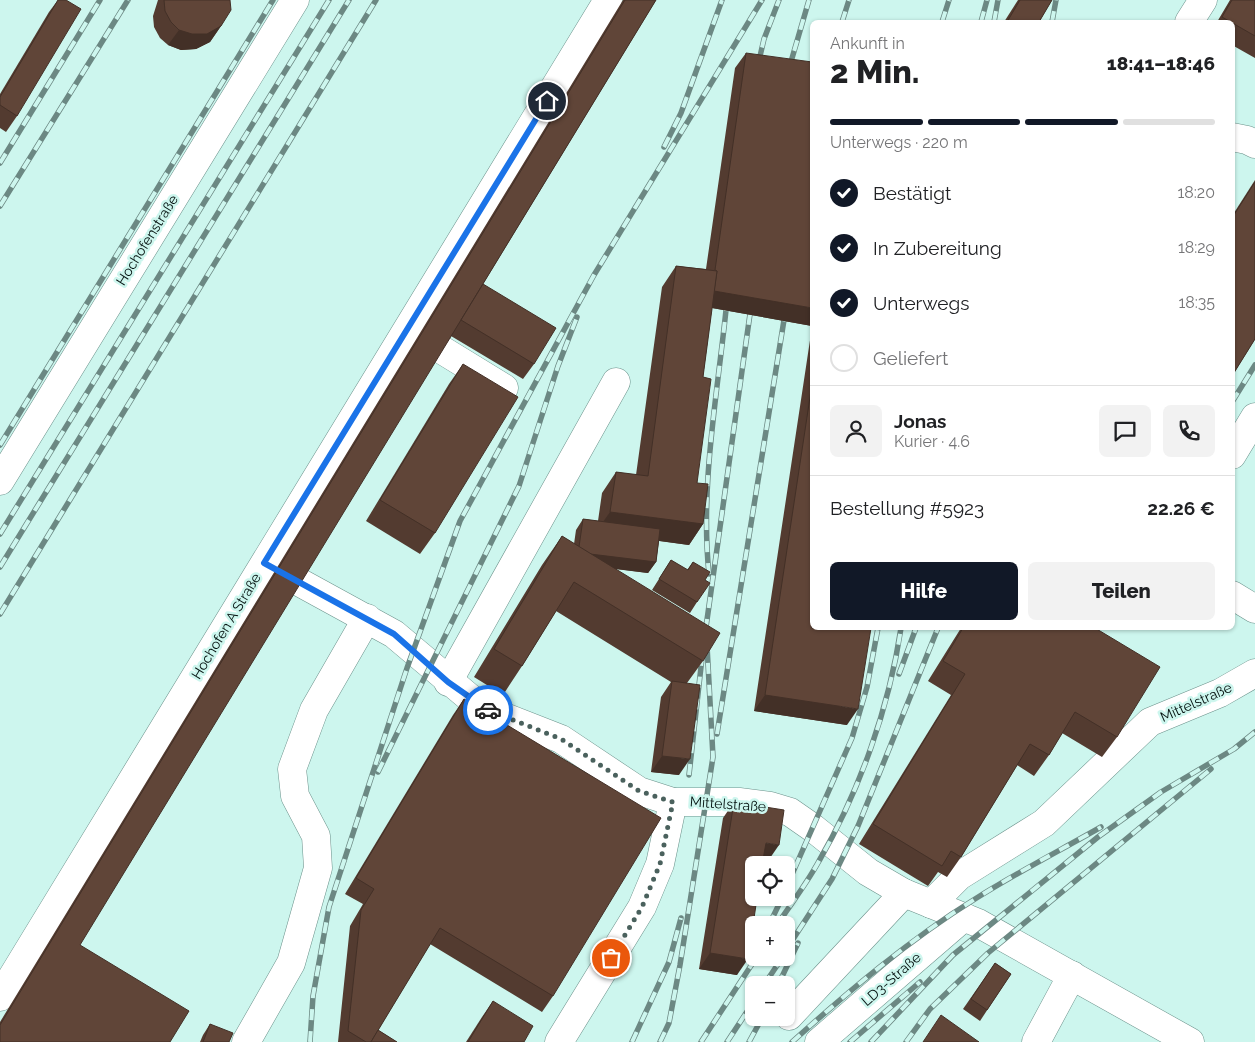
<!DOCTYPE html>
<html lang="de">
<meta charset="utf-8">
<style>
body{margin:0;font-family:Raleway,sans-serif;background:#f2f2f2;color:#202124;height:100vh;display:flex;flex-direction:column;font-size:19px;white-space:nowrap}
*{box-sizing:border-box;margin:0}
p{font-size:16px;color:#757577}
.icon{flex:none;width:28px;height:28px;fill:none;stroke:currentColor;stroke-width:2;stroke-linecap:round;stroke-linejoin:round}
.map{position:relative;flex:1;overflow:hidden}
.panel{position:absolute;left:810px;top:20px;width:425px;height:610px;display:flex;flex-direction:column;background:#fff;border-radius:8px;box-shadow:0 1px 4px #0004}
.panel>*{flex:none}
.buttons{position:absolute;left:745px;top:856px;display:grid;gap:10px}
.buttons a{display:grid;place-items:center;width:50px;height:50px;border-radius:8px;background:#fff;box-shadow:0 1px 4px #0004;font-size:25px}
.pin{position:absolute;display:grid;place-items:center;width:42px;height:42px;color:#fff;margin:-21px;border:2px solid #fff;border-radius:50%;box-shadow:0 1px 5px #0007}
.courier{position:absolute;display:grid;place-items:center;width:50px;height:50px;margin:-25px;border:4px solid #1a73e8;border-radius:50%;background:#fff;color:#222;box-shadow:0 1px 6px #0007}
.overview em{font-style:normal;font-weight:800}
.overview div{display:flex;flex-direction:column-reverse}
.overview{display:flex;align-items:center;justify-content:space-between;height:85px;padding:0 20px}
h1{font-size:32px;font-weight:800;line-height:38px}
.bar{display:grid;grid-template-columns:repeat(4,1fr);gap:8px 5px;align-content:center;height:60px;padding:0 20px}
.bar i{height:6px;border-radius:4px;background:#e0e0e0}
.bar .current{background:#111827}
.bar p{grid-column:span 4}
.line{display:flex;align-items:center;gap:12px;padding:0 20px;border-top:1px solid #e0e0e0}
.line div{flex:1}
.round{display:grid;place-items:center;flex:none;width:52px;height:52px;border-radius:8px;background:#f2f2f2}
ol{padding:0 20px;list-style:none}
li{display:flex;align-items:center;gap:15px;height:55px}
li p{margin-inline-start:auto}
li .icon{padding:5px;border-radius:50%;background:#111827;color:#fff;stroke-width:4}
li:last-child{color:#757577}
li i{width:28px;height:28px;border:2px solid #e0e0e0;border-radius:50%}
.primary-button{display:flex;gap:10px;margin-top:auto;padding:10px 20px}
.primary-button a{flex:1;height:58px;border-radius:8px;background:#111827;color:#fff;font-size:20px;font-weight:800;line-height:58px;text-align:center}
.primary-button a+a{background:#f2f2f2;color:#202124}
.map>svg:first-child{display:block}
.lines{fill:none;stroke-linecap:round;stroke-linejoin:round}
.minor-casing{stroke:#6b928b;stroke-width:29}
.minor{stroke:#fff;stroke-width:28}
.rail-casing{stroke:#6c8883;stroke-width:5.5}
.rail{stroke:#cdf6ee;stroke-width:4;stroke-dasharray:11;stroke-linecap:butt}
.wall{fill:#533b30}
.shaded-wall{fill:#433027}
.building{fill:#604538;stroke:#433027}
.done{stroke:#4a615d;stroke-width:5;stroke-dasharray:0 9}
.route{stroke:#1a73e8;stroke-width:6}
.labels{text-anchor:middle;stroke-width:5;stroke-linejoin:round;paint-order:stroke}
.street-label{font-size:14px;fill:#04110f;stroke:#cdf6ee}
</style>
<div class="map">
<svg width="1255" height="1042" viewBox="0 0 1255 1042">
<rect width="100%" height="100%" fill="#cdf6ee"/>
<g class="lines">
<g class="minor-casing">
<g id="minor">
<polyline points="1189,22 1203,0"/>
<polyline points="1232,137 1247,140 1255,144"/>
<polyline points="411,331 504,388"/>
<polyline points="1232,455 1255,417"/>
<polyline points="0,481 295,0"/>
<polyline points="268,565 394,634 470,698 492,712 561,739 639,791 673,802 739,802 770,806 790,812 813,828 868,872 904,893 978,923 1190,1042"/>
<polyline points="1232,595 1255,609"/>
<polyline points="448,682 616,382"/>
<polyline points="931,904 959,876 1044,823 1150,722 1220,693 1255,673"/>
<polyline points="0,997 608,0"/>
<polyline points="789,1016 904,893"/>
<polyline points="246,1042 291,963 318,868 316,836 295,796 292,769 314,710 367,618"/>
<polyline points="559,1042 642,907 660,864 673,802"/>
<polyline points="819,1042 964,917"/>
<polyline points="1036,1042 1072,975"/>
</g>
</g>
<use href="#minor" class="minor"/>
<g class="rail-casing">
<g id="rail">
<polyline points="842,22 849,0"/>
<polyline points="942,22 949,0"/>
<polyline points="981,22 987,0"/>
<polyline points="994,22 998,0"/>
<polyline points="1052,22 1056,0"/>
<polyline points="757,69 764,39 779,0"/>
<polyline points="788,72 809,0"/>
<polyline points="664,147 681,113 722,0"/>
<polyline points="0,163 100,0"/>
<polyline points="0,206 128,0"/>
<polyline points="1232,402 1255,365"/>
<polyline points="0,445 273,0"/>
<polyline points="0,534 329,0"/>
<polyline points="0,567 349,0"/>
<path d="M709,574c-9,-87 8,-177 17,-264"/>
<polyline points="0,614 376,0"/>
<polyline points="899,674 916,628"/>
<polyline points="717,734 784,320"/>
<polyline points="378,772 519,486 558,366 577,317"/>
<polyline points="689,775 702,658"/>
<polyline points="786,888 852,738 867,687 878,628"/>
<polyline points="769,925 782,898"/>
<path d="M777,925c14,-21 30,-42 42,-64 41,-71 70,-153 82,-233"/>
<polyline points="786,950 832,879 858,826 938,628"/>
<polyline points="764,985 782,958"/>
<polyline points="778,985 798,943"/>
<polyline points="310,1042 313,996 329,907 407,668 460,521 594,275 762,0"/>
<polyline points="632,1042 669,962 681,918"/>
<polyline points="660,1042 669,1023 680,965 713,757 706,627 750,314"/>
<polyline points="701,1042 756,958"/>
<polyline points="727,1042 754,1001"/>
<polyline points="749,1042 762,1018"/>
<path d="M792,1042c58,-52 117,-102 183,-143 41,-26 84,-48 126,-72"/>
<polyline points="850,1042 920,982"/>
<polyline points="871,1042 953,955 1098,837 1161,792 1234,749 1255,732"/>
<polyline points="906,1042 930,1009 988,953 1211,769"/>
</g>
</g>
<use href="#rail" class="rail"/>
</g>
<g class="wall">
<polygon points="58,0 17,116 6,132 0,128 0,94 49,12"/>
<polygon points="158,0 230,0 221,26 210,42 196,49 181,50 168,45 160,38 154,27 153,16"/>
<polygon points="623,0 656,0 483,284 534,364 523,379 451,336 0,1042 0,1022"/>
<polygon points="1018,0 1052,0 1039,22 1004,22"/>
<polygon points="1230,0 1255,0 1255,58 1232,45 1232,22 1217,22"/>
<polygon points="746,53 812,326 712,308 703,377 697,483 703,524 689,545 659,541 656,562 648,573 615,569 703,661 687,683 679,775 651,772 661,697 671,682 556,611 522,666 503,695 474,677 542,565 562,536 574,544 576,530 583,519 598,521 602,493 616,472 636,475 662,287 676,266 706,269 735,68"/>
<polygon points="1255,180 1255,339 1232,376 1232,216"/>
<polygon points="812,327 812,628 847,725 754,711"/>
<polygon points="463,364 435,533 420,554 366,521 449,384"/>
<polygon points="671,560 687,570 693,562 705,580 697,602 690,613 652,590"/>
<polygon points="961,628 1095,628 1117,737 1102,757 1062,733 1049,755 1034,776 1017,765 961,857 947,877 938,872 928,886 859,844 951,695 928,681"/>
<polygon points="464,699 553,996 542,1012 430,944 378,1030 397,1042 338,1042 350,926 363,904 345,894 453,715"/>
<polygon points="734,802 768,861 763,860 737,975 699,969 723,818"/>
<polygon points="995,963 1011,974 980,1021 963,1009"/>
<polygon points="493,1001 524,1042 466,1042 482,1017"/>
<polygon points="210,1024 229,1042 200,1042 203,1035"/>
</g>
<g class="shaded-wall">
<polygon points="221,26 210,42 196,49 181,50 168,45 179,30"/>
<polygon points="712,290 812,308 812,326 701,306"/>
<polygon points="610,512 703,524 689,545 596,532"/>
<polygon points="579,552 656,562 648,573 571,563"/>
<polygon points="765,695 858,709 847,725 754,711"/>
<polygon points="662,756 690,759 679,775 651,772"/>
<polygon points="766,843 779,845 768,861 755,858"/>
<polygon points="710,953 748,959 737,975 699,969"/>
</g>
<g class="building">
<polygon points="58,0 66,0 81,9 17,116 0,105 0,97"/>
<polygon points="164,0 230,0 231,10 221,26 207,34 192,34 179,30 171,22 165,11"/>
<polygon points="625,0 656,0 80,945 189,1011 170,1042 0,1042 0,1025"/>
<polygon points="1020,0 1052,0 1039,22 1007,22"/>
<polygon points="1232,0 1255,0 1255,36 1222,17"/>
<polygon points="746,53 812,62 812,308 714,291 717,271 715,270"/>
<polygon points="1255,182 1255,339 1232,376 1232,218"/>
<polygon points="676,266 717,271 703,377 711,379 697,483 708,484 703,524 610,512 616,472 648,476"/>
<polygon points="483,284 556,328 534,364 461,320"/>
<polygon points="463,364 518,397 435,533 380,500"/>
<polygon points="812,384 812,628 871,628 858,709 765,695"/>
<polygon points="583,519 660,529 656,562 590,554 579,547"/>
<polygon points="562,536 720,633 703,661 574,582 522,666 494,649"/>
<polygon points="671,560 688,570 693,562 710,572 705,580 710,583 697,602 659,579"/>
<polygon points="963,628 1095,628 1160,667 1117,737 1075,712 1049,755 1030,744 961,857 951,851 942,866 873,824 965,674 943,661"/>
<polygon points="672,681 700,685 690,759 662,756"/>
<polygon points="464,699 661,818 553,996 440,928 371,1042 366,1042 348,1031 361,910 374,889 356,878"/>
<polygon points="734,802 784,810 779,845 766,843 762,865 754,865 754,898 757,898 748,959 710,953"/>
<polygon points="995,963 1011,974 987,1010 971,999"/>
<polygon points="493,1001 533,1026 524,1042 468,1042"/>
<polygon points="941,1015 979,1042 923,1042"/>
<polygon points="210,1024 233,1033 229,1042 203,1042"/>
<polygon points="378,1030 397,1042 371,1042"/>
</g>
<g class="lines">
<polyline class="done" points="488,710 561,739 639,791 673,802 660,864 642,907 611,958"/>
<polyline class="route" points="488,710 448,682 394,634 264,563 547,101"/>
</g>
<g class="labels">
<g class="street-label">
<text transform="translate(147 240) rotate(-58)" y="5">Hochofenstraße</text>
<text transform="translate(226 626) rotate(-59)" y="5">Hochofen A Straße</text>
<text transform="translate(1196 702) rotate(-24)" y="5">Mittelstraße</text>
<text transform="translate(728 804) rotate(4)" y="5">Mittelstraße</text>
<text transform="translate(891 979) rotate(-41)" y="5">LD3-Straße</text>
</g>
</g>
</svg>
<div class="buttons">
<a><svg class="icon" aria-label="locate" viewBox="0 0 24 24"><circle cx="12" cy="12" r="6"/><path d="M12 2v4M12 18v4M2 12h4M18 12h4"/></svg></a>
<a>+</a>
<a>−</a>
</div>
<div class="pin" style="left:611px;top:958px;background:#ea580c"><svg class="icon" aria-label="bag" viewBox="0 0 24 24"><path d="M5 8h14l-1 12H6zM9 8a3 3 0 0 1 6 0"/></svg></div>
<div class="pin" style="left:547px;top:101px;background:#1f2937"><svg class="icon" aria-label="home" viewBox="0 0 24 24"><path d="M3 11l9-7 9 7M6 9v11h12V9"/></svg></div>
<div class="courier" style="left:488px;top:710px"><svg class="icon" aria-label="car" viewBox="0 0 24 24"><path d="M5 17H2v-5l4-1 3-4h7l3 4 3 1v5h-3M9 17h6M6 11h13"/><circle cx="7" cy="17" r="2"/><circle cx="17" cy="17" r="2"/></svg></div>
<section class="panel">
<div class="overview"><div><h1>2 Min.</h1><p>Ankunft in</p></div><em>18:41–18:46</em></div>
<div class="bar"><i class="current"></i><i class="current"></i><i class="current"></i><i></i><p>Unterwegs · 220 m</p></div>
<ol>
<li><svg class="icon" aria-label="check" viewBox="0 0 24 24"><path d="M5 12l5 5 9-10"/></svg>Bestätigt<p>18:20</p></li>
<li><svg class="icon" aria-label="check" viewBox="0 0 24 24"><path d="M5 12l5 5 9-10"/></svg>In Zubereitung<p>18:29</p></li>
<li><svg class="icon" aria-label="check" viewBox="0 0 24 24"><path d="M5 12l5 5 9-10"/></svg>Unterwegs<p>18:35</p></li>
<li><i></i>Geliefert</li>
</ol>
<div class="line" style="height:90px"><a class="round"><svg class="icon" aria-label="person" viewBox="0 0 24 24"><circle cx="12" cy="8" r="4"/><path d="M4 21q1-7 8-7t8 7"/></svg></a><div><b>Jonas</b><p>Kurier · 4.6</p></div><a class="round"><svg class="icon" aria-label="chat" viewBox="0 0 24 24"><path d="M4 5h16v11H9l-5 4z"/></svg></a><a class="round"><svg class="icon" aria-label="phone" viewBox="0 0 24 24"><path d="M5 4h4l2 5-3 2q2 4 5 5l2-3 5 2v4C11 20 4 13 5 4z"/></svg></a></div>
<div class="line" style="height:65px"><div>Bestellung #5923</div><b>22.26 €</b></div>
<div class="primary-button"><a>Hilfe</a><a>Teilen</a></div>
</section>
</div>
